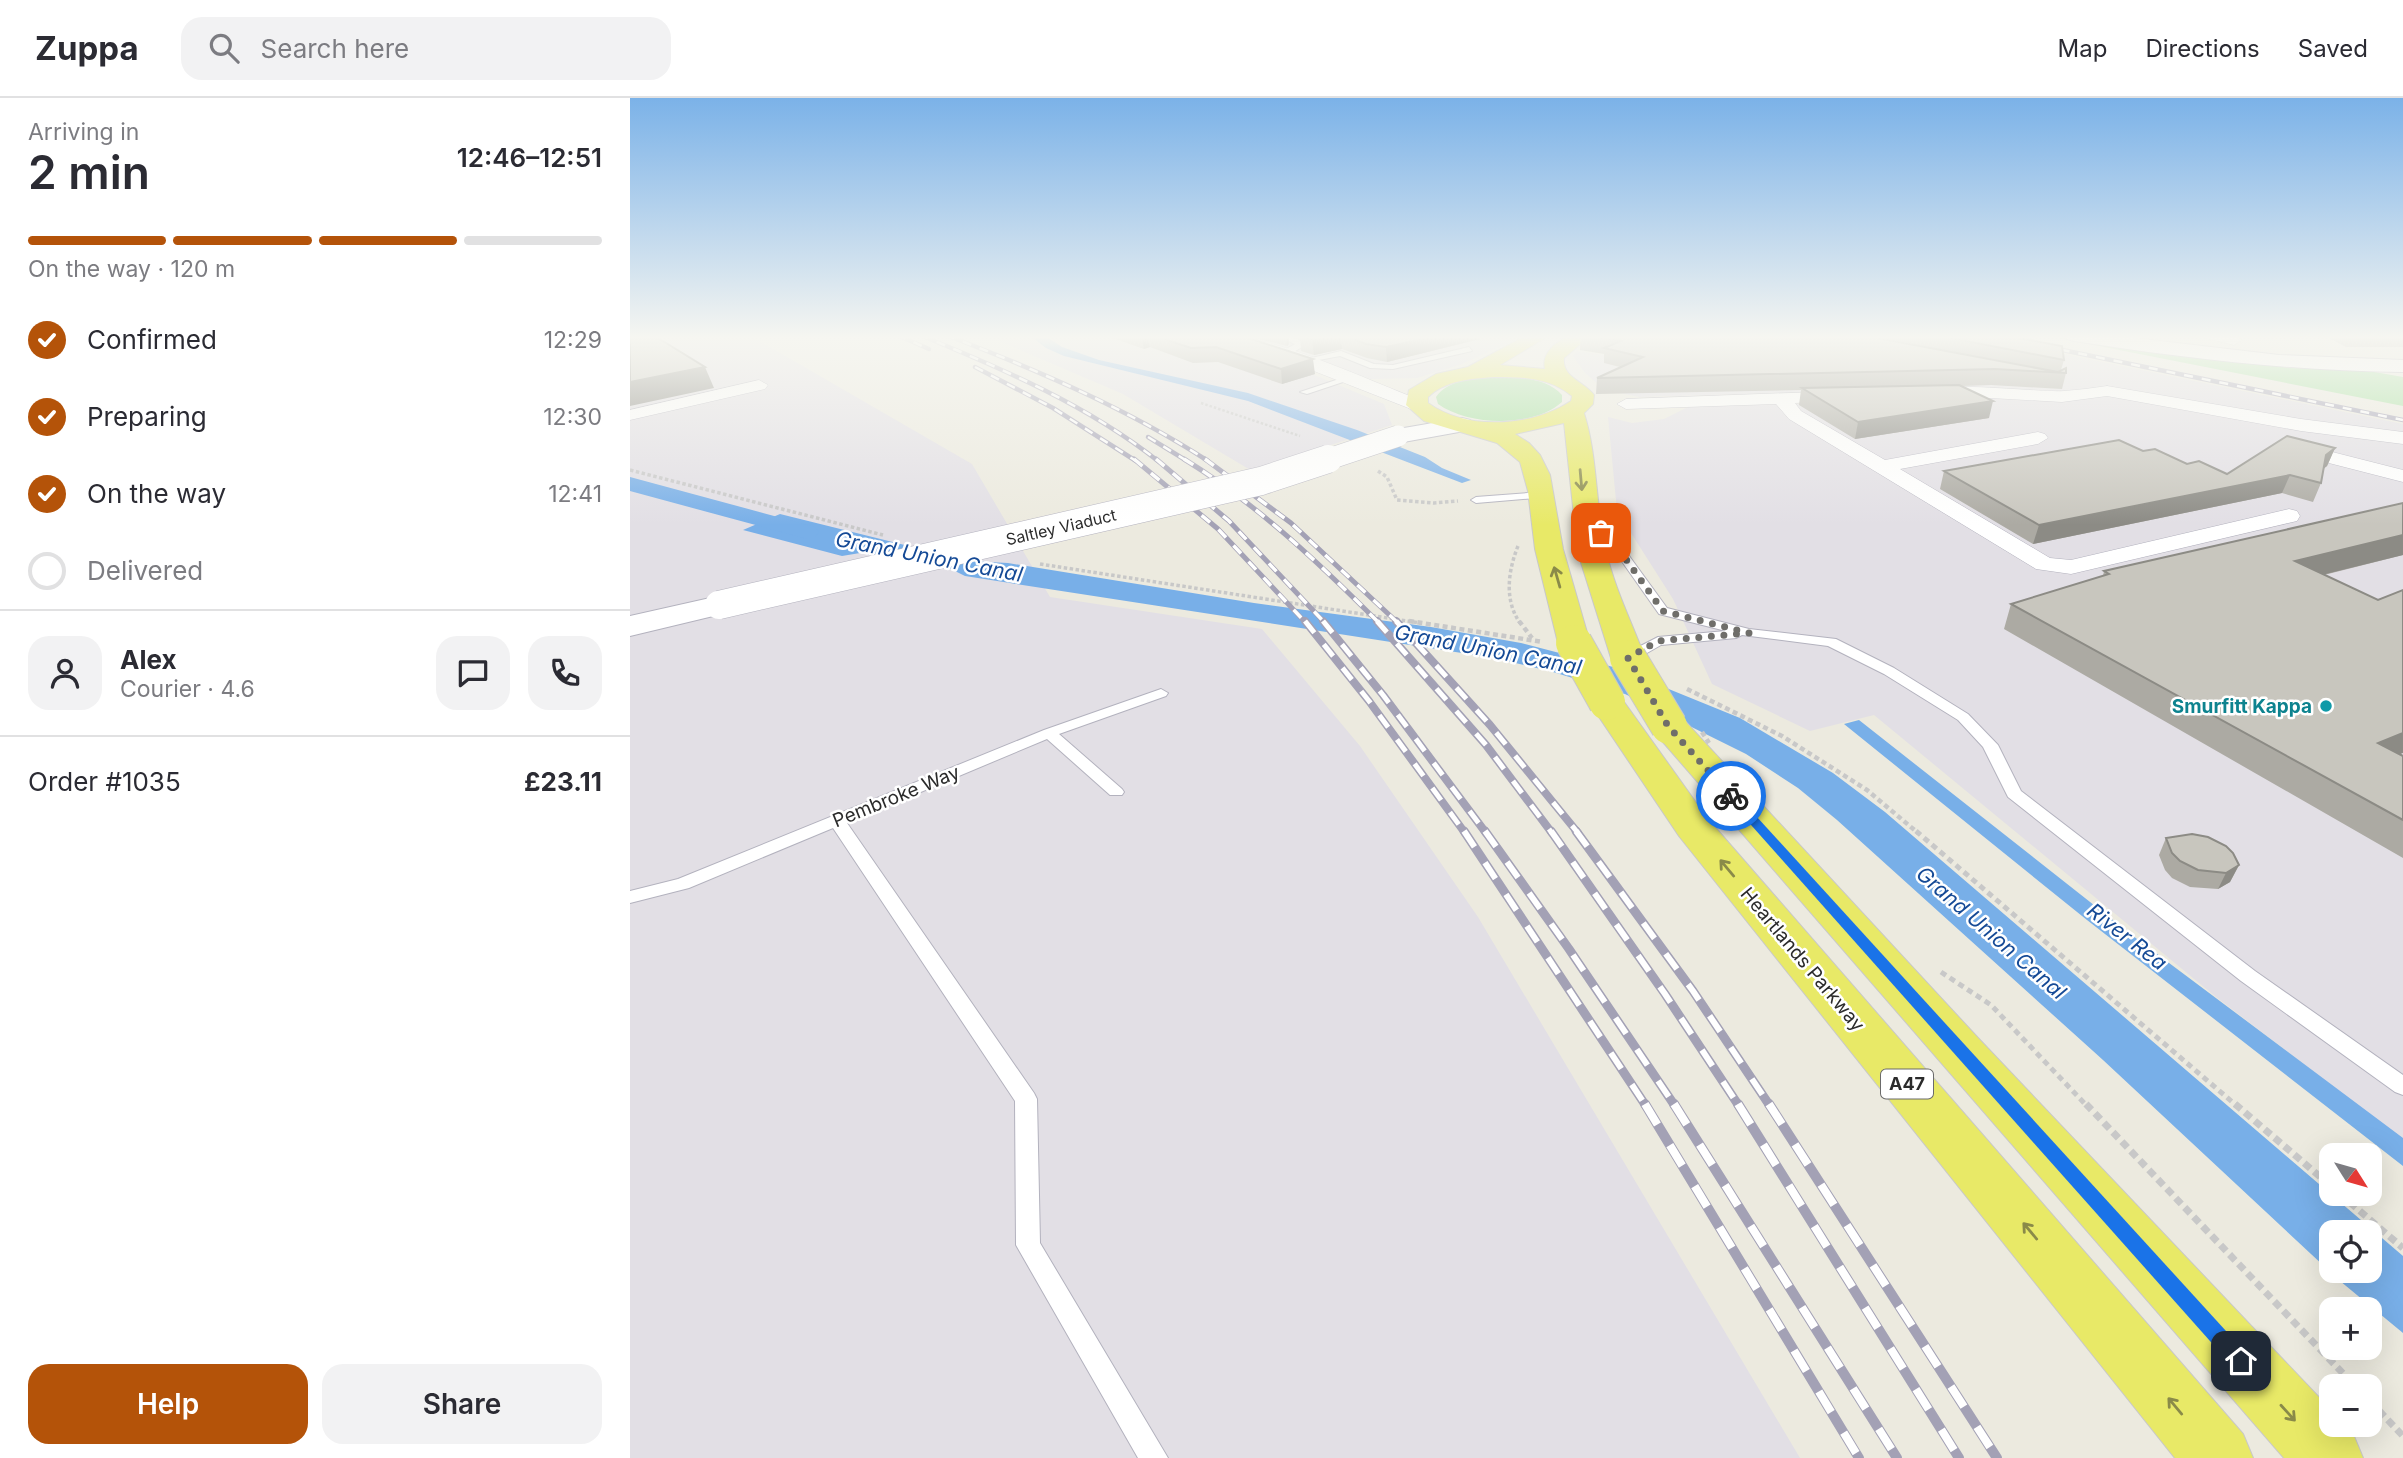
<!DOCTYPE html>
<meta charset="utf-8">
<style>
body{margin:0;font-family:Inter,sans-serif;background:#f2f2f3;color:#2b2b33;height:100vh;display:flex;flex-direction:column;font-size:26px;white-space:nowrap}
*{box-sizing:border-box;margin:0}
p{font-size:23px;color:#7c7c81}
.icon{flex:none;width:38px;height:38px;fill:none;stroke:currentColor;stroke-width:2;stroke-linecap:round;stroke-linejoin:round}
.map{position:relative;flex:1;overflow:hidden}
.sheet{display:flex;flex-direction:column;background:#fff;width:630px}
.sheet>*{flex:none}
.needle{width:46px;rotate:127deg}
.tools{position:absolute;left:1689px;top:1045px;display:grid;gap:14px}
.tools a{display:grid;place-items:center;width:63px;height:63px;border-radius:14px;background:#fff;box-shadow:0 7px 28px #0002;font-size:35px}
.pin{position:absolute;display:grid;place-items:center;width:60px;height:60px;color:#fff;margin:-30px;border-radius:14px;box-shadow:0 4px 10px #0006}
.courier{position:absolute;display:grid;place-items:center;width:70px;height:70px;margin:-35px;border:5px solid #1a73e8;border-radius:50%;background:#fff;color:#222;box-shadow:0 2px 9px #0007}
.summary em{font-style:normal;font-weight:600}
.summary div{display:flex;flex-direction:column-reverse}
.summary{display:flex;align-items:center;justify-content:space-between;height:119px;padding:0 28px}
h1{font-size:46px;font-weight:600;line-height:52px}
.bar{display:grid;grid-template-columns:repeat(4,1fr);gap:10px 7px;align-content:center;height:84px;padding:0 28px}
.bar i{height:9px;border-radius:5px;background:#e1e1e2}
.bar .selected{background:#b45309}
.bar p{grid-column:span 4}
.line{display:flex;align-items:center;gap:18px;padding:0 28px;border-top:2px solid #e1e1e2}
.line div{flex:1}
.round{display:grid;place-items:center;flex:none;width:74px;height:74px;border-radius:21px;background:#f2f2f3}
ol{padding:0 28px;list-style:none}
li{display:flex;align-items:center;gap:21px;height:77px}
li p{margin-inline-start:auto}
li .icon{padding:7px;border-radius:50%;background:#b45309;color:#fff;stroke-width:4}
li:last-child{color:#7c7c81}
li i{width:38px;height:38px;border:4px solid #e1e1e2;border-radius:50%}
.action{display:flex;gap:14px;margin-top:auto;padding:14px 28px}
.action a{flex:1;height:80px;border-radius:21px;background:#b45309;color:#fff;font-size:28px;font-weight:600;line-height:80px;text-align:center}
.action a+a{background:#f2f2f3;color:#2b2b33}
header{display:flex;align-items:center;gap:42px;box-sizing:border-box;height:98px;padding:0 35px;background:#fff;border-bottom:2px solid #e1e1e2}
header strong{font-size:33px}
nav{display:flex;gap:38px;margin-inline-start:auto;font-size:24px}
.search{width:490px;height:63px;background:#f2f2f3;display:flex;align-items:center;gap:18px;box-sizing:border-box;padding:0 24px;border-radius:21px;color:#7c7c81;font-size:26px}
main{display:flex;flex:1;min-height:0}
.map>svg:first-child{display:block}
.industrial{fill:#e2dfe5}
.green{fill:#a5e09e}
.water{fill:#78afe8;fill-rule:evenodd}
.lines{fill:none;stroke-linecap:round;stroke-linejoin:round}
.canal{fill:#78afe8;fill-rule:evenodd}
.lane-casing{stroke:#b3b2be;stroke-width:2}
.street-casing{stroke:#b3b2be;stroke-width:1}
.secondary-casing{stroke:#b3b2be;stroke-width:2}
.primary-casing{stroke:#c8c8c8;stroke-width:2}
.path-far4{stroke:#c8c8c8;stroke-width:2.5;stroke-dasharray:2.5 2;stroke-linecap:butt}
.path-far3{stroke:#c8c8c8;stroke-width:3.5;stroke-dasharray:3.5 2.5;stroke-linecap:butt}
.path-far2{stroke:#c8c8c8;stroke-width:4.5;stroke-dasharray:5 3.5;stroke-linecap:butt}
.path-far1{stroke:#c8c8c8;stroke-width:5;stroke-dasharray:6 4.5;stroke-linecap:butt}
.path{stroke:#c8c8c8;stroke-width:7;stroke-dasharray:8 5;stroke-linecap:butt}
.lane{fill:#fff;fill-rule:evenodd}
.street{fill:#fff;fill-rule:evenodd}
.secondary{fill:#fff;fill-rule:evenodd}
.primary{fill:#e8e967;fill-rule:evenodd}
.rail-far4-casing{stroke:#a3a1b5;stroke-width:4.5}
.rail-far3-casing{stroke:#a3a1b5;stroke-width:5}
.rail-far2-casing{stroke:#a3a1b5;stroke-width:8}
.rail-far1-casing{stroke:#a3a1b5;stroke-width:9}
.rail-casing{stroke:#a3a1b5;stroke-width:10}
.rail-far4{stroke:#fff;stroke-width:2.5;stroke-dasharray:9;stroke-linecap:butt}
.rail-far3{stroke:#fff;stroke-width:3.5;stroke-dasharray:11;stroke-linecap:butt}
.rail-far2{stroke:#fff;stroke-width:5;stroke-dasharray:15;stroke-linecap:butt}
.rail-far1{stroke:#fff;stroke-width:6;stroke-dasharray:19;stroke-linecap:butt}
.rail{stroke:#fff;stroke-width:8;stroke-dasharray:24;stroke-linecap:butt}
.secondary-bridge-far1-casing{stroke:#b3b2be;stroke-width:22;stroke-linecap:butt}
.secondary-bridge-casing{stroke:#b3b2be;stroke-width:29;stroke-linecap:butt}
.primary-bridge-casing{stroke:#c8c8c8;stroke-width:38;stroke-linecap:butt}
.path-bridge{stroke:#c8c8c8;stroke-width:4.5;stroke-dasharray:5 3.5;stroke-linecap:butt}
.secondary-bridge-far1{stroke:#fff;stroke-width:21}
.secondary-bridge{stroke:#fff;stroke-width:28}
.primary-bridge{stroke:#e8e967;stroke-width:36}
.wall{fill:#acaaa3}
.shaded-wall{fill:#8c8b85}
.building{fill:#c8c6be;stroke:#8c8b85;stroke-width:2}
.oneway{stroke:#8a8a49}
.route{fill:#1a73e8}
.done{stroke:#6f6e6a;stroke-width:7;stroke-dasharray:0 12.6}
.culture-dot{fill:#0f9aa8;stroke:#fff;stroke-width:2.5}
.labels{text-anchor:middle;stroke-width:5;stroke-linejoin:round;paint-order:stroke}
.far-street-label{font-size:16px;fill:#2b2b2b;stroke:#fff}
.shield{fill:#fff;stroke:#6b6b6b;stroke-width:2}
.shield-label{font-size:18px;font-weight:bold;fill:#2b2b2b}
.culture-label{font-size:19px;font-weight:bold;fill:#0d838f;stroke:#fff;text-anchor:end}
.street-label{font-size:19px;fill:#2b2b2b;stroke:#fff}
.water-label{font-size:21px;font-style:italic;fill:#154a96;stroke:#fff}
</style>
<header>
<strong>Zuppa</strong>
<div class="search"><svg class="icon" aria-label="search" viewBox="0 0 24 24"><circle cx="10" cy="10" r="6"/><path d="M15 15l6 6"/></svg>Search here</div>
<nav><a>Map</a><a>Directions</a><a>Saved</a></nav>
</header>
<main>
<section class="sheet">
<div class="summary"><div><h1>2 min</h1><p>Arriving in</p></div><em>12:46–12:51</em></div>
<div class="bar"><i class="selected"></i><i class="selected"></i><i class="selected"></i><i></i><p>On the way · 120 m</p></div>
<ol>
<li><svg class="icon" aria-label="check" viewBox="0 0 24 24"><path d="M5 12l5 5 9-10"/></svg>Confirmed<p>12:29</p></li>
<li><svg class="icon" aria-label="check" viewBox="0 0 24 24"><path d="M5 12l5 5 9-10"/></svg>Preparing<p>12:30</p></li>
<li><svg class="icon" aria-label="check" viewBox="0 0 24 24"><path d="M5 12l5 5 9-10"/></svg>On the way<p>12:41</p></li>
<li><i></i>Delivered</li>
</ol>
<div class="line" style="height:126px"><a class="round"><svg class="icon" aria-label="person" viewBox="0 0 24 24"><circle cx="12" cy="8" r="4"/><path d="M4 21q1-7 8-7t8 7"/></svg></a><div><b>Alex</b><p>Courier · 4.6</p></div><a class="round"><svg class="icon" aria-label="chat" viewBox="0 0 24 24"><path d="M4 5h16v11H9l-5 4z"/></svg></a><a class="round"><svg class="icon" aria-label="phone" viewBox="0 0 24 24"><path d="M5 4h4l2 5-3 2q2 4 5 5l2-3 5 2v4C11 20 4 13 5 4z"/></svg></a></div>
<div class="line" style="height:91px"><div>Order #1035</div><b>£23.11</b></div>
<div class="action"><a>Help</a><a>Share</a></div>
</section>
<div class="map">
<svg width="1773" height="1360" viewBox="0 0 1773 1360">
<rect width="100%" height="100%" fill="#eceadf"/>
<g class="industrial">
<polygon points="0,237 119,237 342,366 420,499 632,531 730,648 848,819 1170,1360 0,1360"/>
<polygon points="355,237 570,237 653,264 754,306 762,327 622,373 493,296"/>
<polygon points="608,237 868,237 886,238 887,241 832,266 787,280 740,281"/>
<polygon points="1400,249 1773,326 1773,1042 1586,899 1244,617 1180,633 1082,586 1043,501 987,413 978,319 1002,325 1034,321 1058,309 1338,301 1331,290 1010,299 975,292 955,275 943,258 947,253 1009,262"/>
</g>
<g class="green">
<polygon points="1413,237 1659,270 1733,272 1773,279 1773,308"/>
<path d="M860,279c23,0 55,-1 72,18v7c-29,26 -93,24 -124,2l-2,-7c12,-17 35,-18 54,-20z"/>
</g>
<g class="water">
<polygon points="399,237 414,237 432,249 469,262 618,295 727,332 795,359 812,370 841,382 832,385 618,303 434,258 416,250"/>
<path d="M150,416l189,47 39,2 246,40 177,24 90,16 96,25 123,50 93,55 52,39 518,444v77l-63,-52 -237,-221 -266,-240 -39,-32 -52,-34 -121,-60 -72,-22 -59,-14 -529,-82 -18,-9 -87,-14 -18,3 -99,-26zM1701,1134h39v38h-39z"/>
<polygon points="1229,622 1507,841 1773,1040 1773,1068 1457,822 1214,626"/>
</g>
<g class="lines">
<polygon class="canal" points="0,379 185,429 189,434 185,439 177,441 0,393"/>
<g class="lane-casing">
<g id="lane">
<polygon points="644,237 654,237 672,243 672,249 657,258 651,258 651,254 665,246"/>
<polygon points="839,249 842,253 763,271 740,270 710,258 673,265 669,263 711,253 744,266 763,267"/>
<polygon points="718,278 725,280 677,296 670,294"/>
<polygon points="912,394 917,397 916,399 846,405 841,402 846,399"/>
<polygon points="953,422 961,422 989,444 1037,510 1119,531 1206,541 1264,570 1338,616 1368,647 1391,693 1625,873 1773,977 1773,997 1765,994 1611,883 1378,699 1353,649 1328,622 1254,576 1198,548 1112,537 1106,540 1031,547 1003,563 993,563 991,560 993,557 1028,539 1096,533 1029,516 981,448 953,426"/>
<polygon points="531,591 538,595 536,598 429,636 492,691 494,694 492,697 480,697 417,641 217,725 404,995 407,1001 410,1145 538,1360 508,1360 386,1147 385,1003 203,730 59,790 0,805 0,793 48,781 414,632"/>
</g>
</g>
<g class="street-casing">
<g id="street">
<path d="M584,237c52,-4 157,47 209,66l3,4 -3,4h-12l-133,-52 -61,-19z"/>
<polygon points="1572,237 1601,237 1612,242 1604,247 1575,240"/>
<polygon points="129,282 138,287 135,291 0,322 0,312"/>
<path d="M1477,288l194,33 102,13v12l-102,-13 -194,-35 -45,6 -71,-4 -58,1 -9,-5c13,-15 115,-1 140,-3 14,-1 29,-3 43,-5z"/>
<polygon points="1213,293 1219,294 1222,298 1219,302 1165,305 1171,313 1255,362 1408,334 1415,336 1418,340 1408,346 1270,371 1420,460 1441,462 1659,411 1667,413 1670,418 1667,423 1441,476 1406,471 1159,321 1146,306 996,311 987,306 996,301"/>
<polygon points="1659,343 1773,372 1773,384 1652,353 1649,349 1652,345"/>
</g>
</g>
<g class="secondary-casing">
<g id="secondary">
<path d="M1435,237h44l170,20 124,5v12c-111,-1 -220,-14 -329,-31l-7,-2z"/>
<polygon points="832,320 840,322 843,327 840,332 768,345 760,343 756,338 760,333 768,331"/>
<polygon points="89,498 100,500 104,507 100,514 0,538 0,518"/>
</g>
</g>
<g class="primary-casing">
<g id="primary">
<path d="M897,237h23l-50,30 45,4c-4,-15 11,-28 24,-33 6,-3 16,-1 22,-1l-27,23c-2,20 20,23 30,37l-1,9 -9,9c14,44 11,93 22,138 8,36 26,72 39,107l-5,7 -12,3 -12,-3 -5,-7 -33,-105 -14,-130 -49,11 14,9 11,12 10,20 13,74 27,94 -5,7 -11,3 -11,-3 -5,-7 -23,-94 -7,-58 -8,-29 -23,-19 -73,-22 -18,-16 3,-15 27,-16 32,-7zM864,279c28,0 56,0 78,19l-1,5c-39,26 -104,30 -143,2v-6c18,-17 42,-18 66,-20z"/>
<polygon points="977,593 989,597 1077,720 1613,1336 1623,1360 1545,1360 1049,738 959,604 965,597"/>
<polygon points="1039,617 1052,620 1348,940 1701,1312 1701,1326 1715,1326 1723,1336 1733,1360 1654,1360 1026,636 1021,628 1026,620"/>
</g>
</g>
<polyline class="path-far4" points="571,305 670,338"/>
<g class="path-far3">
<polyline points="0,372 253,437"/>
<polyline points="748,373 757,379 767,402 804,405 828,403"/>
<path d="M888,448c-10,25 -14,54 2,77"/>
<polyline points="410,466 790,525"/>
</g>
<g class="path-far2">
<polyline points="779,523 913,544"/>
<polyline points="889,523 902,540"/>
<polyline points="1057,591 1152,638 1237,692 1288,735"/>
</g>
<g class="path-far1">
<polyline points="1286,733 1607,1008"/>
<polyline points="1311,874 1361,907 1457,1008"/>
</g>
<g class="path">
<polyline points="1456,1006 1725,1288"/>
<polyline points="1605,1006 1701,1088"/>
<polyline points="1710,1096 1773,1150"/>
<polyline points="1740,1303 1773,1338"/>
</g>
<use href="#lane" class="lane"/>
<use href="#street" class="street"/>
<use href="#secondary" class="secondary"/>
<use href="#primary" class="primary"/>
<g class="rail-far4-casing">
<g id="rail-far4">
<polyline points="267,237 299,251"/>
<path d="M290,237c83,34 167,70 238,126"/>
<path d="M316,237c91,35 180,73 262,126"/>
<polyline points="1413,248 1773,322"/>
<polyline points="345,269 423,310 506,363"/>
<polyline points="518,339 557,363"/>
</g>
</g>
<g class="rail-far3-casing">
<g id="rail-far3">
<polyline points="504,361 588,431 676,525"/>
<polyline points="526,361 599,423 695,525"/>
<path d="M554,361c73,45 135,104 195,164"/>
<polyline points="575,361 661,425 768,525"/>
</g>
</g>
<g class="rail-far2-casing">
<g id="rail-far2">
<polyline points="675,523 739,603 835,735"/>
<polyline points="693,523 753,597 856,735"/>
<polyline points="747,523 856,647 922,735"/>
<polyline points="766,523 860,627 948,735"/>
</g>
</g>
<g class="rail-far1-casing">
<g id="rail-far1">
<polyline points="834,733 1016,1008"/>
<polyline points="855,733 939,851 1045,1008"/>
<polyline points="921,733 1035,896 1109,1008"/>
<polyline points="946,733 1063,893 1140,1008"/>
</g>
</g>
<g class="rail-casing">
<g id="rail">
<polyline points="1015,1006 1229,1360"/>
<polyline points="1044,1006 1267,1360"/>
<polyline points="1108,1006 1329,1360"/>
<polyline points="1139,1006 1367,1360"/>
</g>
</g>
<use href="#rail-far4" class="rail-far4"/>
<use href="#rail-far3" class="rail-far3"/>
<use href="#rail-far2" class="rail-far2"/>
<use href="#rail-far1" class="rail-far1"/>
<use href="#rail" class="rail"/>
<g class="secondary-bridge-far1-casing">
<polyline id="secondary-bridge-far1" points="693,363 768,338"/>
</g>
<g class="secondary-bridge-casing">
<polyline id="secondary-bridge" points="89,507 631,383 698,361"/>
</g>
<g class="primary-bridge-casing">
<g id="primary-bridge">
<polyline points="944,545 977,604"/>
<polyline points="998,560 1039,628"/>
</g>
</g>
<polyline class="path-bridge" points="1072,634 1079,645"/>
<use href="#secondary-bridge-far1" class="secondary-bridge-far1"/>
<use href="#secondary-bridge" class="secondary-bridge"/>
<use href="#primary-bridge" class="primary-bridge"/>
</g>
<g class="wall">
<polygon points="474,237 609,237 685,276 652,286 588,264 563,265 520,249 514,251"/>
<polygon points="612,237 658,237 659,246 657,248"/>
<polygon points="660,237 850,237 850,241 757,264 737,260 712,251 684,257 671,253 670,240"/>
<polygon points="951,237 1372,237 1434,262 1431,272 1436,275 1432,291 1361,287 1332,288 1359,320 1225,341 1169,307 1171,292 966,296 967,280 990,269 974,265 974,256 950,252"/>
<polygon points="1680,237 1773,237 1773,249 1716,249 1695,238"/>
<polygon points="1705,350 1697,368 1693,371 1691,385 1683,404 1652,395 1403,446 1310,391 1314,373 1513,353 1597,376"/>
<polygon points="1773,405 1773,457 1694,477 1770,656 1773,658 1773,760 1374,531 1381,506 1473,478 1474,473"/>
<polygon points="1536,740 1609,767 1600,784 1588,791 1560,789 1542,780 1535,772 1529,757"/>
</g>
<g class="shaded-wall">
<polygon points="511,237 517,237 520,249 514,251"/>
<polygon points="656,237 658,237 659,246 657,248"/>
<polygon points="711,237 712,251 684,257 682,242"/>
<polygon points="809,237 850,237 850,241 757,264 756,249"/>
<polygon points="683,261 685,276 652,286 651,271"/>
<polygon points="75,269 84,290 0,308 0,284"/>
<polygon points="1363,303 1359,320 1225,341 1228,324"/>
<polygon points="1705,350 1697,368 1688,375 1696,357"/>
<polygon points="1660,377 1652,395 1403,446 1409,427"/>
<polygon points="1773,437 1773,457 1655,486 1665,463"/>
<polygon points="1773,635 1773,655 1733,672 1748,645"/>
<polygon points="1609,767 1600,784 1588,791 1596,775"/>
</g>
<g class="building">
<polygon points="0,237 23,237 75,269 0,284"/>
<polygon points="522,237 609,237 683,261 651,271 586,249 561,250"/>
<polygon points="671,237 708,237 682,242 670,238"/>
<polygon points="712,237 809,237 756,249 736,246"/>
<polygon points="951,237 1231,237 1428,274 1436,270 1436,275 1365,271 967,280 1013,259 974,250 991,243"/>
<polygon points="1305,237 1372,237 1432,248 1434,262"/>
<polygon points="1719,237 1773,237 1773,238 1721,238"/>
<polygon points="1329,287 1363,303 1228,324 1172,290"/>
<polygon points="1657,338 1705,350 1696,357 1691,385 1660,377 1409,427 1314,373 1489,342 1513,353 1525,351 1557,366 1569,363 1597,376"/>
<polygon points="1773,405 1773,437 1665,463 1748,502 1773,492 1773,635 1748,645 1773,658 1773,722 1381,506 1479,476 1474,473"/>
<polygon points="1562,736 1578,739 1596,748 1603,755 1609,767 1596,775 1568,772 1550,763 1542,755 1536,740"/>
</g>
<defs><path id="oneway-shaft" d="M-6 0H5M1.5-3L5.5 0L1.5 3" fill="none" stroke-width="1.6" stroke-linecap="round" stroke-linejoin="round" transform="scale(1.75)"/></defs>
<g class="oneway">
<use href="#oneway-shaft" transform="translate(951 382) rotate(85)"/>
<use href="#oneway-shaft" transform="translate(927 479) rotate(-106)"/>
<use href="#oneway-shaft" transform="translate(1097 770) rotate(-130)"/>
<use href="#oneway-shaft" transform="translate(1400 1133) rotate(-130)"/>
<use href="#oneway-shaft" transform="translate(1545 1308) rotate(-130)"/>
<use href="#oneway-shaft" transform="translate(1658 1315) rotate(48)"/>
</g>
<linearGradient id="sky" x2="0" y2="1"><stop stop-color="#7bb2e8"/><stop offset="0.56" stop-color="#f6f6f1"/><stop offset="1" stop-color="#f6f6f1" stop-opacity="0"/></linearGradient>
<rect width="1773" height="427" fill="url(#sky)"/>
<polygon class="route" points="1101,694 1105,695 1617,1256 1620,1263 1617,1270 1611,1273 1604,1270 1097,700 1097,695"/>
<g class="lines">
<polyline class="done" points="971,435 985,446 1033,513 1119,535 1028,543 998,560 1038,628 1101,698"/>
</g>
<circle class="culture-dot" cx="1696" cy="608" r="7"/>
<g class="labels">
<g class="far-street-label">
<text transform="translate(431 429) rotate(-13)" y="6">Saltley Viaduct</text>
</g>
<rect class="shield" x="1251" y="971.5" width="52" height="29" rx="5"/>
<g class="shield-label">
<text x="1277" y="992">A47</text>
</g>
<g class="culture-label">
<text x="1682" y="615">Smurfitt Kappa</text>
</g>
<g class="street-label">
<text transform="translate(266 698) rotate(-22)" y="7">Pembroke Way</text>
<text transform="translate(1173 861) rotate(50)" y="7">Heartlands Parkway</text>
</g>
<g class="water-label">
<text transform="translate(299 459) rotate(11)" y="7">Grand Union Canal</text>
<text transform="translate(858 552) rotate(11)" y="7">Grand Union Canal</text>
<text transform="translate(1361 835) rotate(41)" y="7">Grand Union Canal</text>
<text transform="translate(1497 839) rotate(38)" y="7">River Rea</text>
</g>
</g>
</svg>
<div class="tools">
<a><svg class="needle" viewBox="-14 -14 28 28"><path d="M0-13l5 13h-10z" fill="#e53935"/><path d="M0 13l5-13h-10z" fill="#7c7c81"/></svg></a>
<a><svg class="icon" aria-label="locate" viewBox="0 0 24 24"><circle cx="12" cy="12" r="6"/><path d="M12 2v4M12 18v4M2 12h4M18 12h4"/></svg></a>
<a>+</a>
<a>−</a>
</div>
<div class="pin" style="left:971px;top:435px;background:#ea580c"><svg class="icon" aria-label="bag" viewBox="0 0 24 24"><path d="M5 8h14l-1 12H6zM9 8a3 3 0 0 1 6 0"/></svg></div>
<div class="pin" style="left:1611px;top:1263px;background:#1f2937"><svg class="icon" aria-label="home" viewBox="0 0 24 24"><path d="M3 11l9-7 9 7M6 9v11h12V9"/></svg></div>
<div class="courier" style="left:1101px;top:698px"><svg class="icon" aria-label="bike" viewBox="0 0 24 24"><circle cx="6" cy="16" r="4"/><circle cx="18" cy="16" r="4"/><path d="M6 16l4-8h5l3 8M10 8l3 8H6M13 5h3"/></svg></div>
</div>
</main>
